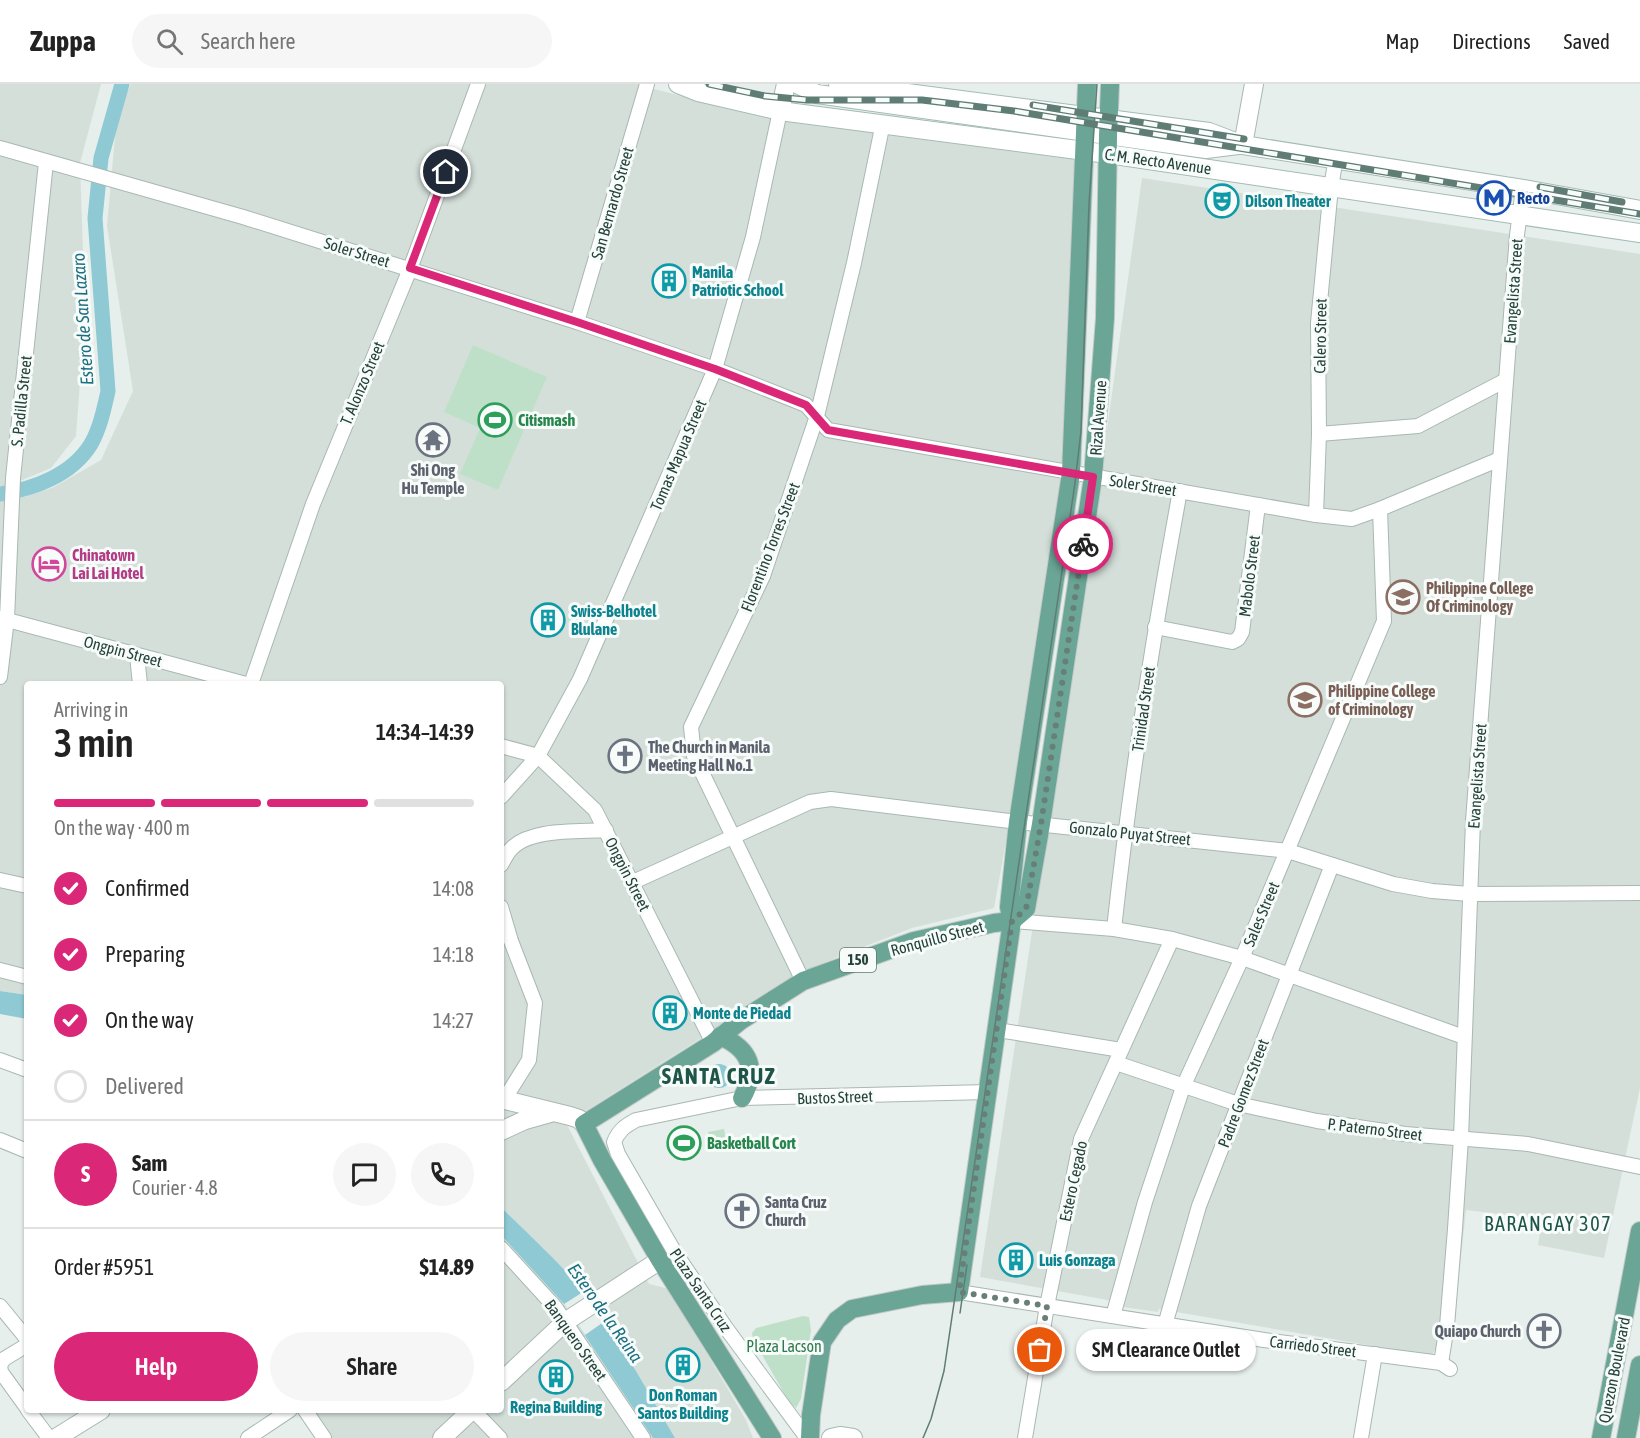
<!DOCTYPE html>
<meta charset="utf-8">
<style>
body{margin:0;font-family:"Asap Condensed",sans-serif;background:#f6f6f6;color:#222;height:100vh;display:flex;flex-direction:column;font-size:22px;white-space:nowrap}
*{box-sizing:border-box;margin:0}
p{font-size:20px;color:#767676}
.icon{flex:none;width:33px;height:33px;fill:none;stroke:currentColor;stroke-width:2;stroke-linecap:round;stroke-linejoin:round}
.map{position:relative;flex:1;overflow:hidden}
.side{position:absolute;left:24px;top:597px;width:480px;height:732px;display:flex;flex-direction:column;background:#fff;border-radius:6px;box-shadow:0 2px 4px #0004}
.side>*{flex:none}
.pin{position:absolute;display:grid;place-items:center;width:51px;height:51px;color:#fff;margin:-26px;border:3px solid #fff;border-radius:50%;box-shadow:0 2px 6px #0007}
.courier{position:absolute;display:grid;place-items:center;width:60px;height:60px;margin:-30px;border:4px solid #db2777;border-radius:50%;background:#fff;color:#222;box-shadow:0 2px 8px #0007}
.bubble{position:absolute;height:42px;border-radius:21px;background:#fff;box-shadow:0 2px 4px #0004;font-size:20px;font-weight:600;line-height:42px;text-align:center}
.headline em{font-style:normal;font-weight:600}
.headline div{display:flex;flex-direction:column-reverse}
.headline{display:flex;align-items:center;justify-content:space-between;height:102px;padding:0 30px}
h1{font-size:39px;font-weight:600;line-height:45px}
.bar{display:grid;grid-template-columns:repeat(4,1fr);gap:9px 6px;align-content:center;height:72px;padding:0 30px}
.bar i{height:8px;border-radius:4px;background:#e0e0e0}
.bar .active{background:#db2777}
.bar p{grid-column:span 4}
.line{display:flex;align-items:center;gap:15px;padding:0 30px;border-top:2px solid #e0e0e0}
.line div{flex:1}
.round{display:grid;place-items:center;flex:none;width:63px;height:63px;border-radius:32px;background:#f6f6f6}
ol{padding:0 30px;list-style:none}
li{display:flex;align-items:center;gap:18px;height:66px}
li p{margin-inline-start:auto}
li .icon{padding:6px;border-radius:50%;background:#db2777;color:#fff;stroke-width:4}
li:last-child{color:#767676}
li i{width:33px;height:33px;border:3px solid #e0e0e0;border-radius:50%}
.primary-button{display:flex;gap:12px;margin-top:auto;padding:12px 30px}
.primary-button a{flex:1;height:69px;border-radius:36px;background:#db2777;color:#fff;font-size:24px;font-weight:600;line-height:69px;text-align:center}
.primary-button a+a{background:#f6f6f6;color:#222}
header{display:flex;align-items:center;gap:36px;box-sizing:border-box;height:84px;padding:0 30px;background:#fff;border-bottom:2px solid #e0e0e0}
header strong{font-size:28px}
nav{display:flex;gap:33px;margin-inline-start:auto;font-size:21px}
.search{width:420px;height:54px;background:#f6f6f6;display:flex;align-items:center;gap:15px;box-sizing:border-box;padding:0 21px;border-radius:33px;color:#767676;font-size:22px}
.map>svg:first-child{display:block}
.built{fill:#d4dfda}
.green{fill:#bfe0c8}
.water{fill:#8ec9d4}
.pier{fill:#e6efeb}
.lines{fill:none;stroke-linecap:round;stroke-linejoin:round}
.canal{stroke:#8ec9d4;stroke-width:15}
.minor-casing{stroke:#a8b8b2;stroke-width:16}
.tertiary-casing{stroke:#a8b8b2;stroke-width:20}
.secondary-casing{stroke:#a4bbb3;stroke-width:20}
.primary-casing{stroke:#c2cac8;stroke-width:20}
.minor{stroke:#fff;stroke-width:14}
.tertiary{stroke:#fff;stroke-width:18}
.secondary{stroke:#fff;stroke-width:18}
.primary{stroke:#6aa596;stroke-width:18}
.tram{stroke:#5f7d75;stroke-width:1.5}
.rail-casing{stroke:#5f7d75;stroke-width:7}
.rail{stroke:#f7fbf9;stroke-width:4.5;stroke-dasharray:14;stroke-linecap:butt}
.done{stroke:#687f78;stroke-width:6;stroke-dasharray:0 10.8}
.route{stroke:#db2777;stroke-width:8}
.labels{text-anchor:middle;stroke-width:6;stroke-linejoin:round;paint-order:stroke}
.shield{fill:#f7fbf9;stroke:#637a73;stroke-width:1.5}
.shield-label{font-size:15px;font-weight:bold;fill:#24423a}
.street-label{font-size:16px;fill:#24423a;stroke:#f7fbf9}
.transit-label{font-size:16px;font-weight:bold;fill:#164399;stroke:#f7fbf9;text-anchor:start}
.culture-label{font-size:16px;font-weight:bold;fill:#0d838f;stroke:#f7fbf9;text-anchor:start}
.leisure-label{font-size:16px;font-weight:bold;fill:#27864d;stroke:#f7fbf9;text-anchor:start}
.worship-label{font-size:16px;font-weight:bold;fill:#5b616d;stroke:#f7fbf9;text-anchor:start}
.hotel-label{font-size:16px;font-weight:bold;fill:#b23c85;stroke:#f7fbf9;text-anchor:start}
.education-label{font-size:16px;font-weight:bold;fill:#785e54;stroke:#f7fbf9;text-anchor:start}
.park-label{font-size:16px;fill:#2d7a4b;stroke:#f7fbf9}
.water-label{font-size:18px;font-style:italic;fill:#1c6f80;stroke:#f7fbf9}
.quarter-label{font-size:20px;letter-spacing:1.5px;fill:#1f5548;stroke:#f7fbf9}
.district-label{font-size:22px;font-weight:bold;letter-spacing:1.5px;fill:#1f5548;stroke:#f7fbf9}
</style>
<header>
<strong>Zuppa</strong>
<div class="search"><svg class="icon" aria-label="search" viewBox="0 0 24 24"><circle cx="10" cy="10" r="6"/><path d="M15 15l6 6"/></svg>Search here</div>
<nav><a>Map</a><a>Directions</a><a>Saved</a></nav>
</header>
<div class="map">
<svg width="1640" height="1354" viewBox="0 0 1640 1354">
<rect width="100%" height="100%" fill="#e6efeb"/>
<g class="built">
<polygon points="0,0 101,0 80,79 85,230 76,352 51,384 3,404 0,403"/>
<polygon points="131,0 641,0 654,5 780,37 1079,76 1064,384 1028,634 994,824 912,844 815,882 566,1039 649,1200 669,1205 746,1336 753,1354 675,1354 605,1237 583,1208 545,1166 501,1123 501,600 27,600 27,911 0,907 0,417 28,412 54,403 101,376 133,307 107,142 117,31"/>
<polygon points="1142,94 1640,170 1640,1004 1604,1174 1538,1161 1542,1135 1466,1126 1454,1237 1431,1272 1159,1225 1158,1228 1123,1223 1124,1219 980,1193 1101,389"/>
<polygon points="501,1151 564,1220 653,1354 324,1354 305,1326 501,1326"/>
</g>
<g class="green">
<polygon points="473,261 547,293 498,406 460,390 480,344 444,328"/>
<polygon points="724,1045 726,1057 710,1060 708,1048"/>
<polygon points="693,1050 695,1064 675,1068 674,1054"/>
<polygon points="803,1232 809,1233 811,1246 801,1315 796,1324 789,1318 753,1255 752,1249 756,1244"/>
</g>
<g class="water">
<polygon points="0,907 27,911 27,935 0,930"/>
<circle cx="719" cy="992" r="12"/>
<path d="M501,1123c28,28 59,55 83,86 35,45 62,96 91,145h-22l-89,-134 -63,-69z"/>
</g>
<polygon class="pier" points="583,1208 605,1237 585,1251 564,1220"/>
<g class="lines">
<path class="canal" d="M0,410c34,-5 72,-19 91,-50 9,-16 13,-35 17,-53l-13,-173 6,-60 21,-74"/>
<g class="minor-casing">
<g id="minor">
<polyline points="0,64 243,133 577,238 715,285 806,321 828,346 1316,431 1352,435 1380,425 1500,375"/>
<polyline points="577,238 647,0"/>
<polyline points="1319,350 1418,342 1506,296"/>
<polyline points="1316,431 1319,350 1318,239 1331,103 1336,74"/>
<polyline points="0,534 246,600"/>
<polyline points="1155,543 1232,558 1238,555 1242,548 1258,421"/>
<polyline points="137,572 140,600"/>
<polyline points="0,593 7,535 13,394 46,78"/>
<polyline points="251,600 313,420 410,185 478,0"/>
<polyline points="501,662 538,672 595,726 713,959"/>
<polyline points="501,713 538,672 580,595 715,285 753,153 780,27"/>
<path d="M501,781c3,-5 6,-12 10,-16 19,-21 68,-17 95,-19"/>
<polyline points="0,796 27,802"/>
<polyline points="633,798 810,718 831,715 1018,738 1288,767 1393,800 1432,807 1470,810 1640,809"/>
<polyline points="501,823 511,857 535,919 529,976 504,1016"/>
<polyline points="1012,837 1114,845 1172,855 1242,874 1464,953"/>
<path d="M1114,845c16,-147 39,-293 66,-438"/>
<polyline points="0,886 27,893"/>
<polyline points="803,897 694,672 691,643 763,492 817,332 854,179 883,39"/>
<polyline points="998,946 1121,966"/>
<polyline points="0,976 27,986"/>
<polyline points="1116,979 1238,1020 1317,1037 1405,1050 1528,1060 1640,1083"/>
<polyline points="0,1056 27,1067"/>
<polyline points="501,1164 555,1223 643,1354"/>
<polyline points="959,1208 1264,1256 1441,1279 1450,1285"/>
<polyline points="0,1222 27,1255"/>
<polyline points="1113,1232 1145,1118 1183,1003 1242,874 1384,537 1380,425"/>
<polyline points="1165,1241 1199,1122 1332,781"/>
<polyline points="27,1261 4,1275 0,1281 1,1288 27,1324"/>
<polyline points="1441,1279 1447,1242 1455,1145 1461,1054 1473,737 1517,151 1523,105"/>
<polyline points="28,1326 49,1354"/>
<polyline points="305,1326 324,1354"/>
<polyline points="473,1326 500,1354"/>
<polyline points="248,1354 290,1326"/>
<path d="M807,1354l-81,-110 -52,-77 -56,-97 -4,-12c5,-12 11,-16 22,-22l106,-22 246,-6"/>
<polyline points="1025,1354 1047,1222 1081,1055 1172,855"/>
<polyline points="1361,1354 1375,1270"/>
</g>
</g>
<g class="tertiary-casing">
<g id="tertiary">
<polyline points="780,27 786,0"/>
<polyline points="1243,61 1254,0"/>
<polyline points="501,1015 570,1032 579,1035 584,1040"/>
<polyline points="501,1047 525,1036 550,1029"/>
<polyline points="501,1298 565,1238 660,1176"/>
<polyline points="56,1354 101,1326"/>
<polyline points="442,1354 472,1326"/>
<polyline points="831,1354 840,1352 853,1354"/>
</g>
</g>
<g class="secondary-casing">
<g id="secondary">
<polyline points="678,0 698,8 780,27 1108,70 1640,149"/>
<polyline points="797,0 817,10 1206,65 1238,61"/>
<polyline points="838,0 1209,48 1243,61 1523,105 1640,126"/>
</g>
</g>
<g class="primary-casing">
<g id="primary">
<polyline points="1012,837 1026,825 1041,740 1093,393 1105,234 1108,52 1110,0"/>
<path d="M720,952c30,13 38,33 22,62"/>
<polyline points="772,1354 660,1176 602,1076 584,1040 713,959 740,937 803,897 914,857 994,839 1012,837"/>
<polyline points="810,1354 811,1331 822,1258 837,1236 852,1225 922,1211 959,1208 1012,837 1009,823 1018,738 1071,389 1087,0"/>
<polyline points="1601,1354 1640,1147"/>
<polyline points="1626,1354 1640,1281"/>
</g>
</g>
<use href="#minor" class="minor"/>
<use href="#tertiary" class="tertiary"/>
<use href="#secondary" class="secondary"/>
<use href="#primary" class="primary"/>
<g class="tram">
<polyline points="960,1229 967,1181"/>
<polyline points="923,1354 931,1335 944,1287 1075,399 1081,347 1089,120 1097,0"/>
</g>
<g class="rail-casing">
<g id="rail">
<polyline points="709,0 765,12 807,16 922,16 1014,27 1640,130"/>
<polyline points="1033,21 1244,55"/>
<polyline points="1540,103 1622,118"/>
</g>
</g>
<use href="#rail" class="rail"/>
</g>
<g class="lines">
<polyline class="done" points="1040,1266 1047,1222 959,1208 1012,837 1026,825 1041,740 1083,460"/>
<polyline class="route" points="446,88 410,184 577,238 715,285 806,321 828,346 1093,393 1083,460"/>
</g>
<defs>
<g id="metro-ring" transform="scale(1.725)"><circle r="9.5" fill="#f7fbf9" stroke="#1a4fb4" stroke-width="1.5"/><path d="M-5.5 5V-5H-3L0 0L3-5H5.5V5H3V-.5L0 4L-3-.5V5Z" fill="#1a4fb4"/></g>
<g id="theatre-ring" transform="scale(1.725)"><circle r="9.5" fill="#f7fbf9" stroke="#0f9aa8" stroke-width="1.5"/><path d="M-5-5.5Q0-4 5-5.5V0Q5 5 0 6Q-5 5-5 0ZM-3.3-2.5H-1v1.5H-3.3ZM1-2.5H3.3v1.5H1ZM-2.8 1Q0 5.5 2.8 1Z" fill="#0f9aa8"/></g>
<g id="building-ring" transform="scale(1.725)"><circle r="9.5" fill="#f7fbf9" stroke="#0f9aa8" stroke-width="1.5"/><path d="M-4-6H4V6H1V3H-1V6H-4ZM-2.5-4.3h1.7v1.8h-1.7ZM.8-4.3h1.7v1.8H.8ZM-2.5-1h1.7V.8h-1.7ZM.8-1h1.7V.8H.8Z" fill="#0f9aa8"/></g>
<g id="stadium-ring" transform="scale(1.725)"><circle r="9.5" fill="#f7fbf9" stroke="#2e9e5b" stroke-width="1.5"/><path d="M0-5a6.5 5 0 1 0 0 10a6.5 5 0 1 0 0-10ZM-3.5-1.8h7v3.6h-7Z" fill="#2e9e5b"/></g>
<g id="temple-ring" transform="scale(1.725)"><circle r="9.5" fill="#f7fbf9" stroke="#6b7280" stroke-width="1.5"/><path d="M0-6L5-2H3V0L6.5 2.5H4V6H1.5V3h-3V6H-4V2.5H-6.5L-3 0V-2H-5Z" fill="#6b7280"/></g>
<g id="hotel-ring" transform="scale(1.725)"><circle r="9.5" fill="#f7fbf9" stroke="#d1479c" stroke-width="1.5"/><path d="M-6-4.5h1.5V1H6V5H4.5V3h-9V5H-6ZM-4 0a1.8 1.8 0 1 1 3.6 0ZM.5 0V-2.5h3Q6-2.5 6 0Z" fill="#d1479c"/></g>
<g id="university-ring" transform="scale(1.725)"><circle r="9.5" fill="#f7fbf9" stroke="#8d6e63" stroke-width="1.5"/><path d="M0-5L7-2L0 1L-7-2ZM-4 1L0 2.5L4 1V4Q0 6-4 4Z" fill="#8d6e63"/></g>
<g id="church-ring" transform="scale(1.725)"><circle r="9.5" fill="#f7fbf9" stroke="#6b7280" stroke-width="1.5"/><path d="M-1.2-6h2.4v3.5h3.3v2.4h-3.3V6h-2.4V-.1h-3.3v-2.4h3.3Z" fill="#6b7280"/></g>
</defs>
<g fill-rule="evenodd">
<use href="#metro-ring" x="1494" y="114"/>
<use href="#theatre-ring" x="1222" y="117"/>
<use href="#building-ring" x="669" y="197"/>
<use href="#stadium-ring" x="495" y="336"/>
<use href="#temple-ring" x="433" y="356"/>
<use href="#hotel-ring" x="49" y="480"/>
<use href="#university-ring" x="1403" y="513"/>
<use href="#building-ring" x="548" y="536"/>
<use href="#university-ring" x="1305" y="616"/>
<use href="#church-ring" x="625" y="672"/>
<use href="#building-ring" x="670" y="929"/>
<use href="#stadium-ring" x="684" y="1059"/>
<use href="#church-ring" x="742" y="1127"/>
<use href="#building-ring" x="1016" y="1176"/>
<use href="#church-ring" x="1544" y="1247"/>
<use href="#building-ring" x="683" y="1281"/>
<use href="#building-ring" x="556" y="1293"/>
</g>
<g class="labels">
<rect class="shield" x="840" y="864" width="36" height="24" rx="4.5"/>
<g class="shield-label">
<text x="858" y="881">150</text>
</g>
<g class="street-label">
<text transform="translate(1158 77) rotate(8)" y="6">C. M. Recto Avenue</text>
<text transform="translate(612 119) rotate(-74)" y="6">San Bernardo Street</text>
<text transform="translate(357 168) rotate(17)" y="6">Soler Street</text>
<text transform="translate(1513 207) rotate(-86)" y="6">Evangelista Street</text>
<text transform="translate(1320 252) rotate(-89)" y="6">Calero Street</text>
<text transform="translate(362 299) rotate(-67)" y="6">T. Alonzo Street</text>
<text transform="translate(21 317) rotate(-84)" y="6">S. Padilla Street</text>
<text transform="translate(1098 334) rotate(-86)" y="6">Rizal Avenue</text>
<text transform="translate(678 371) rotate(-67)" y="6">Tomas Mapua Street</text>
<text transform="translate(1143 401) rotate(9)" y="6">Soler Street</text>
<text transform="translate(770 463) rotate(-69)" y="6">Florentino Torres Street</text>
<text transform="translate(1249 492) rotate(-83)" y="6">Mabolo Street</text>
<text transform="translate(123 567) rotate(15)" y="6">Ongpin Street</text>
<text transform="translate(1143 625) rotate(-82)" y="6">Trinidad Street</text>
<text transform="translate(1477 692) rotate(-86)" y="6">Evangelista Street</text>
<text transform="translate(1130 749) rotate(6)" y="6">Gonzalo Puyat Street</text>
<text transform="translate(628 790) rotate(63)" y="6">Ongpin Street</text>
<text transform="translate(1261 830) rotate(-67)" y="6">Sales Street</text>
<text transform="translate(937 854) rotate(-15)" y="6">Ronquillo Street</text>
<text transform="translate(1243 1009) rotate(-69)" y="6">Padre Gomez Street</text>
<text transform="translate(835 1013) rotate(-2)" y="6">Bustos Street</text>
<text transform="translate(1375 1045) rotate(7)" y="6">P. Paterno Street</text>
<text transform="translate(1073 1097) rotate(-78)" y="6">Estero Cegado</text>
<text transform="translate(701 1206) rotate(56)" y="6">Plaza Santa Cruz</text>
<text transform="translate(576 1256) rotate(55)" y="6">Banquero Street</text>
<text transform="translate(1313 1262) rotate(7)" y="6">Carriedo Street</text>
<text transform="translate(1614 1286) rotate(-79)" y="6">Quezon Boulevard</text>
</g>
<g class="transit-label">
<text x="1517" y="120">Recto</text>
</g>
<g class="culture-label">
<text x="1245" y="123">Dilson Theater</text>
<text x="692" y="194">Manila<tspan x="692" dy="18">Patriotic School</tspan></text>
<text x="571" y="533">Swiss-Belhotel<tspan x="571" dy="18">Blulane</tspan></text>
<text x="693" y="935">Monte de Piedad</text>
<text x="1039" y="1182">Luis Gonzaga</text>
<text x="683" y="1317" text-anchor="middle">Don Roman<tspan x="683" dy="18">Santos Building</tspan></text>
<text x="556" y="1329" text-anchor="middle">Regina Building</text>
</g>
<g class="leisure-label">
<text x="518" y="342">Citismash</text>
<text x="707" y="1065">Basketball Cort</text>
</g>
<g class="worship-label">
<text x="433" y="392" text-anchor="middle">Shi Ong<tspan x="433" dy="18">Hu Temple</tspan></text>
<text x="648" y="669">The Church in Manila<tspan x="648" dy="18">Meeting Hall No.1</tspan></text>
<text x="765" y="1124">Santa Cruz<tspan x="765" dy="18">Church</tspan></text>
<text x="1521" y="1253" text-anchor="end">Quiapo Church</text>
</g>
<g class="hotel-label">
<text x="72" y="477">Chinatown<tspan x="72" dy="18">Lai Lai Hotel</tspan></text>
</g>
<g class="education-label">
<text x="1426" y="510">Philippine College<tspan x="1426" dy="18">Of Criminology</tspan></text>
<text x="1328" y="613">Philippine College<tspan x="1328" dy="18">of Criminology</tspan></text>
</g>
<g class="park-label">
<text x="784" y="1268">Plaza Lacson</text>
</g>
<g class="water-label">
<text transform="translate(83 235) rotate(-94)" y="6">Estero de San Lazaro</text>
<text transform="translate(605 1229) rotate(55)" y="6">Estero de la Reina</text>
</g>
<g class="quarter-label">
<text x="1548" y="1147">BARANGAY 307</text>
</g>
<g class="district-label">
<text x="719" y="1000">SANTA CRUZ</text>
</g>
</g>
</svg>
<div class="pin" style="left:1040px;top:1266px;background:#ea580c"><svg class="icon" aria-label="bag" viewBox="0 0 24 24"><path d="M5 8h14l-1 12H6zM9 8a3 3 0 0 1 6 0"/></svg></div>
<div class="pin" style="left:446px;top:88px;background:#1f2937"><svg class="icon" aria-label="home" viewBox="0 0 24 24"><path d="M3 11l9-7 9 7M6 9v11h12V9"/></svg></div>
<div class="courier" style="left:1083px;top:460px"><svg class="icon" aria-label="bike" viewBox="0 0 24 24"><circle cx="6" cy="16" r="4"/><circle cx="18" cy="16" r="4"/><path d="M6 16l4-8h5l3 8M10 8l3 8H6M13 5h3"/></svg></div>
<div class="bubble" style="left:1076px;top:1245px;width:180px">SM Clearance Outlet</div>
<section class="side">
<div class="headline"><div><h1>3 min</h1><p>Arriving in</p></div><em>14:34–14:39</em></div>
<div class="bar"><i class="active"></i><i class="active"></i><i class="active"></i><i></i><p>On the way · 400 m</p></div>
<ol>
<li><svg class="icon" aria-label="check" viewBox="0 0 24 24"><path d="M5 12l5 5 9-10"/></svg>Confirmed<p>14:08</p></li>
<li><svg class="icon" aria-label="check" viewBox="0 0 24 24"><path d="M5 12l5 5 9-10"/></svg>Preparing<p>14:18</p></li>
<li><svg class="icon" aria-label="check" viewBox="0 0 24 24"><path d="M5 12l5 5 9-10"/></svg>On the way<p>14:27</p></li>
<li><i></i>Delivered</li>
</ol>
<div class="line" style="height:108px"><b class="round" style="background:#db2777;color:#fff">S</b><div><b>Sam</b><p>Courier · 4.8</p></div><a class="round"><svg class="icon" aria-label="chat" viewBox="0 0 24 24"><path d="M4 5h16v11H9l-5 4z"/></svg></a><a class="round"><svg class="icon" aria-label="phone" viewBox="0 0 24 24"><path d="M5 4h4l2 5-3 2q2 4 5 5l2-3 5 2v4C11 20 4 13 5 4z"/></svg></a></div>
<div class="line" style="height:78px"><div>Order #5951</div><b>$14.89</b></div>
<div class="primary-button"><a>Help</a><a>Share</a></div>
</section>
</div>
